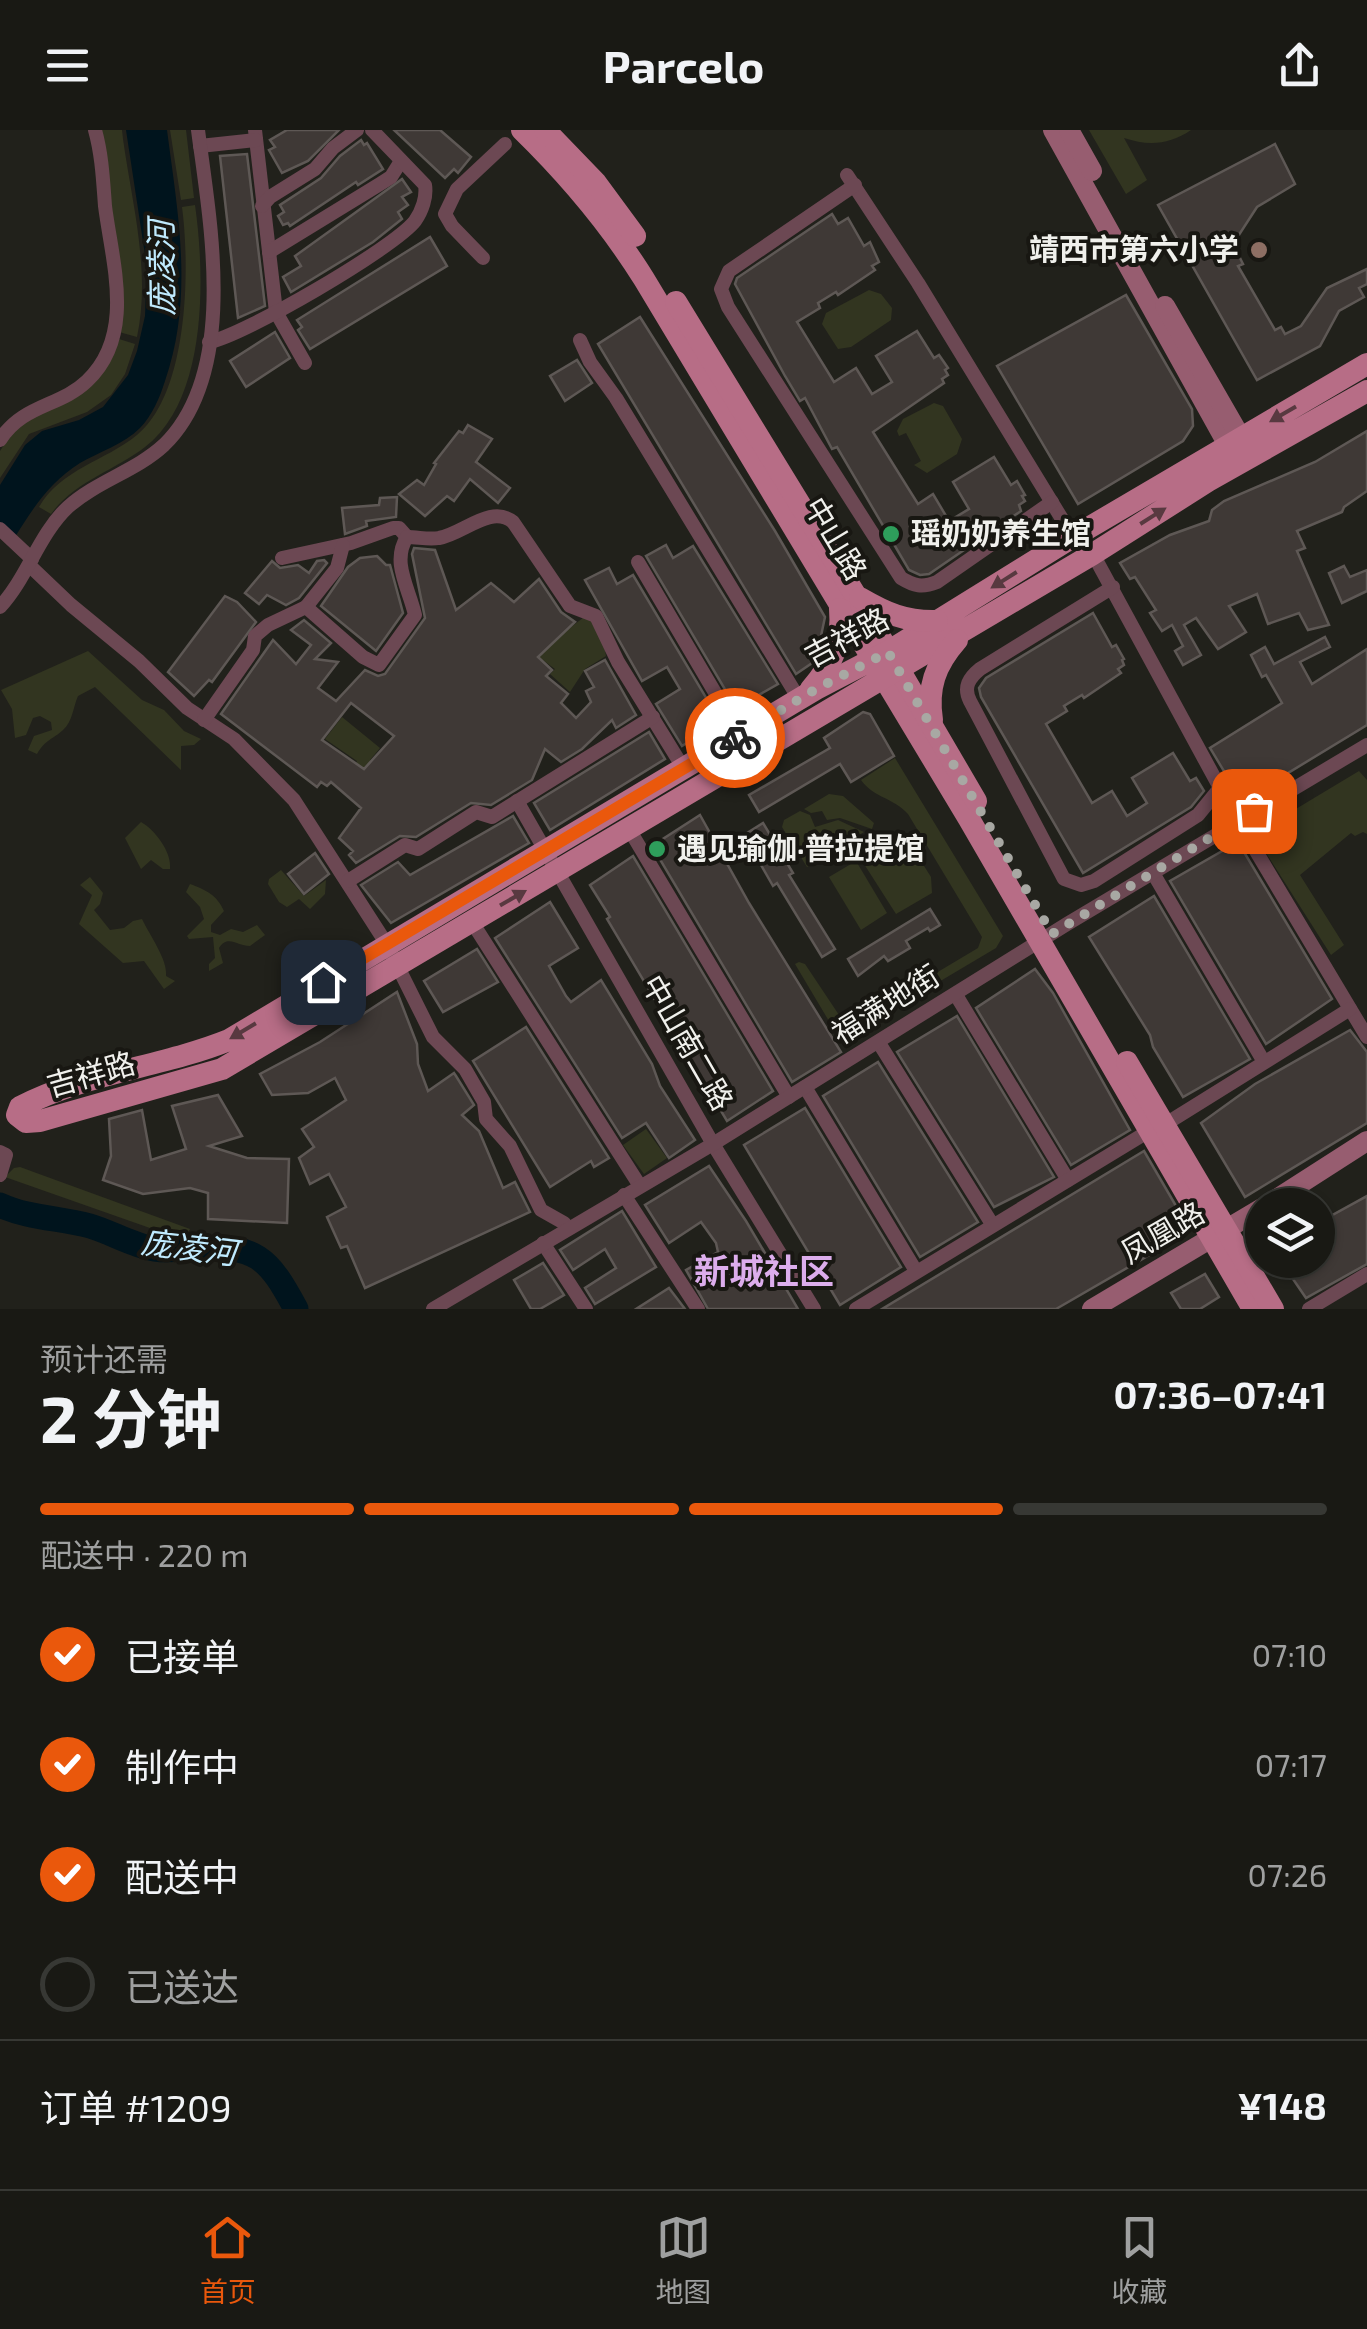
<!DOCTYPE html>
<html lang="zh">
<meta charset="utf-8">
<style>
body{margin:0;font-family:"Exo 2","Noto Sans SC",sans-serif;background:#262622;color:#f1f3f6;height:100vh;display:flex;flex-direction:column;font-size:38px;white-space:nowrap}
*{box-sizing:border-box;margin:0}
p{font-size:32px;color:#9fa0a0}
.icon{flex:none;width:55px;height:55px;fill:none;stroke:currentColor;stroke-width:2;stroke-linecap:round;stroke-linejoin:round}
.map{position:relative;height:1179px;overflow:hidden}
.drawer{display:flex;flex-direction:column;background:#191914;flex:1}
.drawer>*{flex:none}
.buttons{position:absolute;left:1245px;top:1058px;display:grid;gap:20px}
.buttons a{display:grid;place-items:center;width:90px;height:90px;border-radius:50%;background:#191914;box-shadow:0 2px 8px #0004,0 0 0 2px #373834;font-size:50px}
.pin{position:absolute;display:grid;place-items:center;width:85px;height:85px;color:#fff;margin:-42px;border-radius:20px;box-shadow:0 5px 15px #0006}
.courier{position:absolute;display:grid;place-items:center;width:100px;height:100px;margin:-50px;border:8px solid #ea580c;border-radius:50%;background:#fff;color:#222;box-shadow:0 2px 12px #0007}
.summary em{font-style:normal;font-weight:700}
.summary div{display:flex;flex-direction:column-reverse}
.summary{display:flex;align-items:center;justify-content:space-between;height:170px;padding:0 40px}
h1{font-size:65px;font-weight:700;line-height:75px}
.bar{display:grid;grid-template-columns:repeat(4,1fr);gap:15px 10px;align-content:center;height:120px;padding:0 40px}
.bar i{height:12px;border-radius:8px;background:#373834}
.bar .on{background:#ea580c}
.bar p{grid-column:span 4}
.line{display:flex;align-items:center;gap:25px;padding:0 40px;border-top:2px solid #373834}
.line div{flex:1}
ol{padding:0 40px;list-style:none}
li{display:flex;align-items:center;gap:30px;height:110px}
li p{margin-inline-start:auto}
li .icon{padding:10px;border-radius:50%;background:#ea580c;color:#fff;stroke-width:4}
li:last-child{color:#9fa0a0}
li i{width:55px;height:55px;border:5px solid #373834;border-radius:50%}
header{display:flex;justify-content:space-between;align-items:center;height:130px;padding:0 40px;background:#191914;font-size:45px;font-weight:700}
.tabs{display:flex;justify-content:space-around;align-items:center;height:140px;border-top:2px solid #373834;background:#191914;font-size:28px;color:#9fa0a0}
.tabs a{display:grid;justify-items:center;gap:5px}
.tabs .on{color:#ea580c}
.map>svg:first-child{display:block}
.green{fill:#323520}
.water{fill:#00141d}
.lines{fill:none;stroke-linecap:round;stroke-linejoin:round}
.river{stroke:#00141d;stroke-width:25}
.building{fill:#3f3936;stroke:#5e5855;stroke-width:2.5;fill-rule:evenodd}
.street{stroke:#6c4853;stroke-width:14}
.secondary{stroke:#975d70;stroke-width:20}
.primary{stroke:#b76d86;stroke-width:22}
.oneway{fill:#583940}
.done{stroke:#a8a8a3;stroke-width:10;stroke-dasharray:0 18}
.route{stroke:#ea580c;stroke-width:12}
.education-dot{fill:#8d6e63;stroke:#181712;stroke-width:4}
.leisure-dot{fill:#2e9e5b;stroke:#181712;stroke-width:4}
.labels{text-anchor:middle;stroke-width:8;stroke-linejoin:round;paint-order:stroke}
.poi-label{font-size:30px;font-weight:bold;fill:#f0f0ec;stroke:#181712;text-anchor:start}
.street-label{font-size:30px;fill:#f0f0ec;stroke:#181712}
.water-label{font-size:32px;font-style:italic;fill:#bfeafe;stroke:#181712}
.quarter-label{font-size:35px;font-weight:bold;fill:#dcadec;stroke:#181712}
</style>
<header><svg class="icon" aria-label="menu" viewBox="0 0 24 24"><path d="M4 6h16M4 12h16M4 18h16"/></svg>Parcelo<svg class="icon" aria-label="share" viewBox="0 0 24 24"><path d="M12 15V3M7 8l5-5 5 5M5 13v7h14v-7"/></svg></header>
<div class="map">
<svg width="1367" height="1179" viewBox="0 0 1367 1179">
<rect width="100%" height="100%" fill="#21211b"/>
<g class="green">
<path d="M102,0h20l1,9c9,65 28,132 14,198l-18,-5z"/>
<polygon points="170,0 186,0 194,68 181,70"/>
<path d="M1089,0h102c-22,15 -43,16 -67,8l23,42 -21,14z"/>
<path d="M195,75c10,70 13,194 -50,242 -31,24 -70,34 -94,67l-12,-7c22,-38 66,-46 98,-72 52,-42 53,-168 45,-228z"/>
<polygon points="869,160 881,164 892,178 891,190 851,217 838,219 822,194 826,183"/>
<polygon points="119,209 135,214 125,244 111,265 87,282 29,304 0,348 0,321 15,298 52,277"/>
<polygon points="934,273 943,276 962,309 957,324 927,343 914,335 921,331 906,303 899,306 897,301 903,289"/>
<polygon points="584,487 589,487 604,514 606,526 585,539 570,562 550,544 555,539 536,525"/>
<path d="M88,521l54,49 22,10 20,21 17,8 -7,6 -13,1v24l-86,-83 -17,9c-5,11 -5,25 -15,34 -11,10 -17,9 -26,24l-9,-4 6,-14 18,-6 -1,-8 -11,-6 -7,2 -7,17 -11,3 -3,-29 -11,-19z"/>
<polygon points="342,587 380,618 370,630 377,637 368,649 354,637 357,631 325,609"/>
<path d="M895,628l108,178 -7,12 -64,38 -1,-10 47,-28 4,-11 -74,-123c-14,-16 -34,-16 -47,-34z"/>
<polygon points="1359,641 1367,650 1367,704 1363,702 1355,706 1351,703 1300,745 1344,815 1331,825 1254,704"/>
<polygon points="829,664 843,666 874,693 872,699 840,688 827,690 822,681 811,683 804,679"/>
<polygon points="800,681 810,685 815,697 838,690 864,702 807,737 782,697 784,690"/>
<path d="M141,692c14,8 31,30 29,47h-7l-12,-9 -10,9 -16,-31z"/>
<polygon points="889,701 905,706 931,747 932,763 896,784 857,723"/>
<polygon points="856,731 887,783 861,800 829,747"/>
<polygon points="281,740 304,766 326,750 325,764 310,779 299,769 287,777 279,772 268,754 269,749"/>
<path d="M90,747l13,16 -3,11 -6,6 16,20 14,-2 9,-7 9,-2c8,17 26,41 24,57l9,5 -11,8 -20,-28 -21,2 -44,-39 13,-29 -12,-10z"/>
<path d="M190,754c16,6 27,11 34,27l-13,14v7l9,3 11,-6 12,3 14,-7 8,10 -15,11c-13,0 -22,-12 -31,2l4,15 -14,8v-7l6,-6 -2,-21 -24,2 -2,-3 17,-17 -4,-12 -14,-15z"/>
<polygon points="799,832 805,834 845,894 853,895 891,870 897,879 842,913 795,834"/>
<polygon points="646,999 667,1028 644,1044 623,1015"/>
<polygon points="20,1037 190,1099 184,1110 5,1047 14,1038"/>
</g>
<path class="water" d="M126,0h41c11,85 27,167 -2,251 -5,16 -13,35 -25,47 -16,16 -41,24 -60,35 -30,19 -47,45 -65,74l-15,-14v-38l25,-40 17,-14 37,-11 24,-13 25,-32 9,-24 8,-35 2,-48z"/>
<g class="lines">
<path class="river" d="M0,1075c28,13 60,13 90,21 21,6 43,20 65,23 13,2 26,0 39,-1 63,-3 74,9 102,61"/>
</g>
<g class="building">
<polygon points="287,0 339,0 308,31 282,43 269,20 275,17 270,10"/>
<polygon points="394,0 440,0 471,27 458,43 454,39 445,48"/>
<polygon points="361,10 364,15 367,13 383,39 358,55 356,52 290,96 288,93 283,95 278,86 284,82 280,75 321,48 340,26"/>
<polygon points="1275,14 1295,54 1257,77 1233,114 1243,134 1238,136 1275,200 1281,197 1285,204 1301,196 1327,158 1367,139 1367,154 1359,158 1364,167 1339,181 1320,216 1257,250 1158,75"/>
<polygon points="247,24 265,176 238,188 220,26"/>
<polygon points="402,49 411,62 402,67 408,75 398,82 402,89 373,112 291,162 283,147 301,136 295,126"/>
<polygon points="832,84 838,94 848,88 864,116 870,112 879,132 872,136 875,140 838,165 836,162 818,173 820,178 797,192 834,252 856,238 872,264 892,252 876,226 917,201 934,228 939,225 948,238 945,240 948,245 942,249 944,253 873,302 918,374 933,364 949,391 969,379 953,352 994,327 1011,355 1017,351 1025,365 1022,366 1025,371 1019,375 1021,381 929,444 920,445 909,440 837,317 832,319 805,268 800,271 785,246 735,154 737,148"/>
<polygon points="430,107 447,136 310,219 298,200 302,197 297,190"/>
<polygon points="1126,165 1192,279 1193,296 1183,311 1078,374 997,236"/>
<polygon points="640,187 775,401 825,487 817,525 812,533 796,544 598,214"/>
<polygon points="275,202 290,228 246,257 230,231"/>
<polygon points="577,230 592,253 565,271 550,246"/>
<polygon points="468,295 492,309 476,332 510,358 498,373 470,349 454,371 447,366 425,386 399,364 417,350 424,355 436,334 434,333 459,301 463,303"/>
<polygon points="1367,301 1367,361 1344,377 1342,382 1297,401 1305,418 1297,421 1329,495 1308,500 1299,483 1268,494 1257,464 1229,476 1246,502 1218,519 1196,488 1184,495 1201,525 1183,535 1175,521 1183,516 1172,495 1162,501 1150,483 1156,480 1135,447 1130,449 1120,433 1170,405 1209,391 1212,380 1224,371 1315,332"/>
<polygon points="397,367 396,387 366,391 367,396 345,404 342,378 379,375 380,368"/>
<polygon points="666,415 673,428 693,416 778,554 736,578 646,426"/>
<path d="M414,418l21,2 21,60 35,-27 23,19 25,-23 22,33 14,10 -37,35 14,13 -6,6 22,18 -7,9 15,15 15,-16 -5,-11 8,-4 -9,-16 20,-11 31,55 -20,13 -4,-8 -30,29 -21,13 -16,-13 -13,31 -41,25 -20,-2 -55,34 -16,-1 -44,27 -7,-8 4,-4 -14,-13 22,-30 -30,-26 -4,4 -6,-4 -4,5 -96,-73 52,-74 23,24 15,-19 -20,-15 13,-10 27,23 -16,16 23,3 -20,26 18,13 29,-31 13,6 7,-2 40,-56 -13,-64zM351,573l43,33 -30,33 -42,-29z"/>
<polygon points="377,426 386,435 390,435 403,483 376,521 321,476 348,437 360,428"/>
<polygon points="324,430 327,433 299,468 286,475 267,465 259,474 245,463 272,431 280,438 298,435 309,443 317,431"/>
<polygon points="1344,436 1350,447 1367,440 1367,461 1342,473 1329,443"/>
<polygon points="609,438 617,454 633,445 720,591 682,616 656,574 680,559 667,537 642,551 585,450"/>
<polygon points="225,466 237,472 256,492 212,552 209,550 194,566 168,542"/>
<polygon points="1093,483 1112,517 1116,515 1124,529 1122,530 1124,535 1118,539 1121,543 1084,568 1082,565 1064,576 1067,581 1046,594 1092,673 1112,661 1127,686 1147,673 1132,648 1173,623 1190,651 1196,648 1204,661 1191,677 1083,743 981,567 979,558 986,548"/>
<polygon points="1325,507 1330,517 1300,532 1312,554 1367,519 1367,595 1242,671 1210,618 1282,573 1266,545 1262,547 1251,525 1265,517 1274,534"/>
<polygon points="863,582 870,584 894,626 851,652 840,634 759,682 749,665 830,618 824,608"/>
<polygon points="649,602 665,629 550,700 534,673"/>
<polygon points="700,685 749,773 841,922 792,952 652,716"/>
<polygon points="513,686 529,713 391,793 361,755 398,732 410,745"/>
<polygon points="763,693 793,743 789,745 835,819 822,827 777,753 773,756 744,705"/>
<polygon points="1238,712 1332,869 1266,914 1170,751"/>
<polygon points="315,723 329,744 304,764 288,744"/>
<polygon points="633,726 773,961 727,991 607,789 610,787 590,755"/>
<polygon points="1154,766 1250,929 1183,967 1153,917 1150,905 1089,807"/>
<polygon points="550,772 578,818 549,836 566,866 571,872 601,850 652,934 660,956 695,1010 669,1028 646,993 622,1008 495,808"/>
<polygon points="930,779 940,795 930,801 928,798 906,811 910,818 888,831 884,826 858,846 848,829"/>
<polygon points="477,819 498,852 443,882 424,851"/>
<polygon points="1035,839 1053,863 1130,1000 1071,1035 976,878"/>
<polygon points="397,862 417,914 418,934 428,961 454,943 456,946 474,975 462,985 479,1001 503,1058 515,1052 530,1082 365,1158 347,1116 341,1118 327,1087 346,1077 329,1044 310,1054 299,1028 314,1017 302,999 346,970 335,948 308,963 272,965 260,944 320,912"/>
<polygon points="957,886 1054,1047 994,1077 897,922"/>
<polygon points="526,897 609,1028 594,1037 591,1031 550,1057 473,931"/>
<polygon points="1350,900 1367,922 1367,993 1245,1067 1201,993 1255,954"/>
<polygon points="878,932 978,1092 920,1127 823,966"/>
<polygon points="218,965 242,1006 209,1016 247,1028 289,1029 287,1093 208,1089 208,1063 190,1058 143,1064 103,1050 111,1026 109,989 142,980 151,1030 186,1019 172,976"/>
<polygon points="805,978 901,1137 840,1175 744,1015"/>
<polygon points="1144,1021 1190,1100 1184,1105 1056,1179 882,1179"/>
<polygon points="709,1036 746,1091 798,1179 708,1179 686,1140 718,1122 716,1113 701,1092 669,1113 645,1075"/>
<polygon points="1367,1066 1367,1134 1306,1168 1280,1130 1318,1130 1318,1093"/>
<polygon points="622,1081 656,1137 595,1174 585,1158 616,1138 605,1119 573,1140 560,1120"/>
<polygon points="543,1133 564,1165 540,1179 531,1179 514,1150"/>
<polygon points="1205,1144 1219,1167 1200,1179 1181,1179 1171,1163"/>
<polygon points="669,1158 685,1179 636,1179"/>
</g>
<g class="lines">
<g class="street">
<polyline points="255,0 276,182 305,233"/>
<polyline points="200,16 256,10"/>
<polyline points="847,45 918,153 1073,407"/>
<path d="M855,55l-126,86 -8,18 7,18 173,271c13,8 21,10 36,4l115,-80"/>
<polyline points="262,76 270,67 315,39 333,18 357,0"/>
<polyline points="269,122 380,54 391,47 401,31"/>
<polyline points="483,128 452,96 445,84 457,59 505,14"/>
<polyline points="580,210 590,232 616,268 799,569"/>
<path d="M209,212c34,-6 185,-94 206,-121 7,-10 12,-24 10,-36l-53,-55"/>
<path d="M0,310c23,-36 60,-33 87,-59 49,-46 25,-119 18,-175 -2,-26 -3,-51 -10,-76"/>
<polyline points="0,399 32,429"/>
<polyline points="1093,424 1238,691 1367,907"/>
<polyline points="282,428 351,413 393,398 399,398 407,407"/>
<polyline points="638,432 740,605"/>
<polyline points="29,435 71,475 139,531 187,578 234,609 294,670 386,813 433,907 465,939 484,972 486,989 510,1016 541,1080 564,1093 568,1099"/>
<path d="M1113,457l-133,82c-11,9 -17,18 -10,32l94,178 17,6 13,-4 104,-66 22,-27"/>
<path d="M0,477c27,-29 39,-73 68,-100 29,-26 68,-36 96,-62 75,-73 46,-223 34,-315"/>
<polyline points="306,477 337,438 343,415"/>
<path d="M204,590l49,-70 2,-14 13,-11 38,-18 57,50 16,8 36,-50c-6,-27 -24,-53 -8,-78 11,0 22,3 32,1 24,-4 52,-34 74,-16l57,84 26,10 22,46 66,107"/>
<polyline points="517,671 713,1014 814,1179"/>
<polyline points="629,699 789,967"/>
<polyline points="1153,743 1264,932"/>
<polyline points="348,751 405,715 418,719 476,682 492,687 653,587"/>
<polyline points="472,792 640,1056"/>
<polyline points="956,865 1068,1050"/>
<polyline points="879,913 992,1094"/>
<polyline points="805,957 916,1141"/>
<polyline points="1164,995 1350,879"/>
<polyline points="0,1022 6,1025 0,1045"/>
<polyline points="624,1065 698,1179"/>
<polyline points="543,1113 586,1179"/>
<polyline points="433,1179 713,1014 1067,794 1367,615"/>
<polyline points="856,1179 1149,1001"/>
<polyline points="1309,1179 1367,1144"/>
</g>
<g class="secondary">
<polyline points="1053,0 1234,326"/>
<polyline points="1069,0 1092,41"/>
<polyline points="1165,176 1248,320"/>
<polyline points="1267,1075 1367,1011"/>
<polyline points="1092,1179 1262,1078"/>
</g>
<g class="primary">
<path d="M522,0c47,46 87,93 122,149l325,540 284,490"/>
<polyline points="545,0 596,53 635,106"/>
<polyline points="676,172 856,466 976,671"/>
<path d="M1367,234l-294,173 -184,114 -73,38 -587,351c-67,27 -144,33 -209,67l-3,8 9,7 14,-1 182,-52 871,-515 115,-73 159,-90"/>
<path d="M860,468c26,15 45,24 77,23"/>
<path d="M811,559c21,-24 32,-48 29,-80"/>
<path d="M932,590c-5,-32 3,-55 25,-80"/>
<polyline points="1127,932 1273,1179"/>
</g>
</g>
<defs><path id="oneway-solid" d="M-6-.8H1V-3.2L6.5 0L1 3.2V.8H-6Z" transform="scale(2.5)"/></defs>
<g class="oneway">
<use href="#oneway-solid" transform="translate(1283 284) rotate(150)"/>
<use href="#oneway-solid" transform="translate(1153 386) rotate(-32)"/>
<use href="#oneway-solid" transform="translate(1004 450) rotate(148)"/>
<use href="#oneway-solid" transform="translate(513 768) rotate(-30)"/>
<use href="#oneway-solid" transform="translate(243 901) rotate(149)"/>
</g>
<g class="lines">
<polyline class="done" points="735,608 816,559 888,522 1052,804 1254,681"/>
<polyline class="route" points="323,852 735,608"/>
</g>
<circle class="education-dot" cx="1259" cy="120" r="10"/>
<g class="leisure-dot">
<circle cx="891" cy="404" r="10"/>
<circle cx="657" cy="719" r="10"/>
</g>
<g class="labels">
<g class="poi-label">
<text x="1239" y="130" text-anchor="end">靖西市第六小学</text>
<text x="911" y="414">瑶奶奶养生馆</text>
<text x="677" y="729">遇见瑜伽·普拉提馆</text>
</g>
<g class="street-label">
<text transform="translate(835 409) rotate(59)" y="10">中山路</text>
<text transform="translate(847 508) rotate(-28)" y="10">吉祥路</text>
<text transform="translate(886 875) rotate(-32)" y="10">福满地街</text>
<text transform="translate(687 913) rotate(60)" y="10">中山南二路</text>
<text transform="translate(91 945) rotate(-16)" y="10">吉祥路</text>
<text transform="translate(1163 1103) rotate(-30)" y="10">凤凰路</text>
</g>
<g class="water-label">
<text transform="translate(162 138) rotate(-91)" y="11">庞凌河</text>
<text transform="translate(189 1118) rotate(7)" y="11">庞凌河</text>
</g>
<g class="quarter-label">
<text x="764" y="1154">新城社区</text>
</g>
</g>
</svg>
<div class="buttons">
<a><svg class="icon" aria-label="layers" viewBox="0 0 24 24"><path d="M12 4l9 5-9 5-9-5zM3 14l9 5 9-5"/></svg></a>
</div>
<div class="pin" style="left:1254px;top:681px;background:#ea580c"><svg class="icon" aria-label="bag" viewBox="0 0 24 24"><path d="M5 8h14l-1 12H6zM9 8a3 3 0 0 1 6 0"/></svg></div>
<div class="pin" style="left:323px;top:852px;background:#1f2937"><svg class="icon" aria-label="home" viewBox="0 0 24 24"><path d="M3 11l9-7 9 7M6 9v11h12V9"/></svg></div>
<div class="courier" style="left:735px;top:608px"><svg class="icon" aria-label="bike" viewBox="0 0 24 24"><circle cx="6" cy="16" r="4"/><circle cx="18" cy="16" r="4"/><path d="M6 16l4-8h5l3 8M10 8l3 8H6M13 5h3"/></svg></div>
</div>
<section class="drawer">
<div class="summary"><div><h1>2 分钟</h1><p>预计还需</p></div><em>07:36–07:41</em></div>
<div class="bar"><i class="on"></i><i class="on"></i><i class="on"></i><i></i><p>配送中 · 220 m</p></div>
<ol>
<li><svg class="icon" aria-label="check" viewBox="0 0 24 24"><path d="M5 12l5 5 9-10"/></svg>已接单<p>07:10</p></li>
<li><svg class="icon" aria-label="check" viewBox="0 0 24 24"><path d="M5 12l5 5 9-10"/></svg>制作中<p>07:17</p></li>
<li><svg class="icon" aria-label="check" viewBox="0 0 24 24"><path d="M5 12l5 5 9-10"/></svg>配送中<p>07:26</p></li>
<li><i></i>已送达</li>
</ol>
<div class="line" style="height:130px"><div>订单 #1209</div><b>¥148</b></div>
</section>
<nav class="tabs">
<a class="on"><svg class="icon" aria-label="home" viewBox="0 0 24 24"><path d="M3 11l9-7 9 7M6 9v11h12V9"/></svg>首页</a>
<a><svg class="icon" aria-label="map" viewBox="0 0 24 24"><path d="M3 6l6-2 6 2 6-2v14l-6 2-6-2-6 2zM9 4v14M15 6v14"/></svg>地图</a>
<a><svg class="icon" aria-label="saved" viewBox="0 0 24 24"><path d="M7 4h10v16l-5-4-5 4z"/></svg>收藏</a>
</nav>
